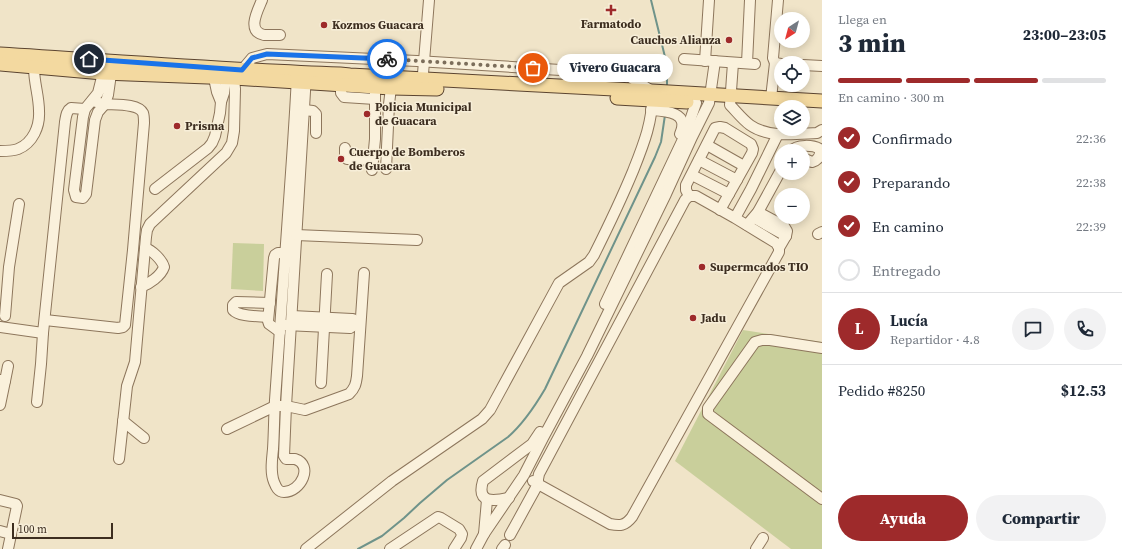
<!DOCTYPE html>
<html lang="es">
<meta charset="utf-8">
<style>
body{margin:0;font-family:"Source Serif 4",serif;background:#f2f2f3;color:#1f2937;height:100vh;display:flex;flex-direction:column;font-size:15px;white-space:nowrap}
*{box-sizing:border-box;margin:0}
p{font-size:13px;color:#747a83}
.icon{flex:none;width:22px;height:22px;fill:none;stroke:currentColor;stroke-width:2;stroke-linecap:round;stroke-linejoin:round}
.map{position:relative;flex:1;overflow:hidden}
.sheet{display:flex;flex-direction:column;background:#fff;width:300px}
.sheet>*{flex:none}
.needle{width:26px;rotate:216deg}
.tools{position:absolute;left:774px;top:12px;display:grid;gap:8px}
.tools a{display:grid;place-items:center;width:36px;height:36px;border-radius:50%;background:#fff;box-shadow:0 2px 10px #0003;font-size:20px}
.scale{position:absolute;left:12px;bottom:10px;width:101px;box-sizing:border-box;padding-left:4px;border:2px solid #3d2e20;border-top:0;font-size:11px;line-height:14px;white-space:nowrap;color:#3d2e20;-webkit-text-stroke:3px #f7eed8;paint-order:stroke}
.pin{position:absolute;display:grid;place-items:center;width:34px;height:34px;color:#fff;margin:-17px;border:2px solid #fff;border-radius:50%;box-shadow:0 1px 4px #0007}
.courier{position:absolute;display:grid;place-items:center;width:40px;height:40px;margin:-20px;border:3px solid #1a73e8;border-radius:50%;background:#fff;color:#222;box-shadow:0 1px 5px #0007}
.bubble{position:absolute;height:28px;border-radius:14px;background:#fff;box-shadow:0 2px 10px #0003;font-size:13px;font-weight:800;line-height:28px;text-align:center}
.head em{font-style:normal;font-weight:800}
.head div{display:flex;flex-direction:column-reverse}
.head{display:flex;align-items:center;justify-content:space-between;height:68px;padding:0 16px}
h1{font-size:26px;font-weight:800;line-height:30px}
.bar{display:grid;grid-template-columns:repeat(4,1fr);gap:6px 4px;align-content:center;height:48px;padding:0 16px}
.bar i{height:5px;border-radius:3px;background:#e0e1e3}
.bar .current{background:#9e2a2b}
.bar p{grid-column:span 4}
.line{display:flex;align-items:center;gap:10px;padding:0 16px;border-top:1px solid #e0e1e3}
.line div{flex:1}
.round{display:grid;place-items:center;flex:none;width:42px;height:42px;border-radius:21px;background:#f2f2f3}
ol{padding:0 16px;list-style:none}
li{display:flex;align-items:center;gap:12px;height:44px}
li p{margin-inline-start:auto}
li .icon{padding:4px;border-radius:50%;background:#9e2a2b;color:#fff;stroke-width:4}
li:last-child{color:#747a83}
li i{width:22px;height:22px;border:2px solid #e0e1e3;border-radius:50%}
.button{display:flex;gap:8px;margin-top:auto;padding:8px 16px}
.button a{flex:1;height:46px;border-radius:24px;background:#9e2a2b;color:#fff;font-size:16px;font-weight:800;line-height:46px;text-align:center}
.button a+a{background:#f2f2f3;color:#1f2937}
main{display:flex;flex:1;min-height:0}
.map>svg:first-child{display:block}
.green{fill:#c9cf9b}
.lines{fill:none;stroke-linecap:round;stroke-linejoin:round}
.stream{stroke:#6f938a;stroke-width:2}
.minor-casing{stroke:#8d765c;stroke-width:12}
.major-casing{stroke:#5b4430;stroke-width:15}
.minor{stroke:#faf1dc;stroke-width:10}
.major{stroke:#f3d9a0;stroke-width:13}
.done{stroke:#7c6e5b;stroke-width:4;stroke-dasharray:0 7.2}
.route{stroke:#1a73e8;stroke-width:5}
.poi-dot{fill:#9e2a2b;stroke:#f7eed8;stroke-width:1.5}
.labels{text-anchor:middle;stroke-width:3;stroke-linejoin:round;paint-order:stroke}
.poi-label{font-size:12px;font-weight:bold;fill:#3d2e20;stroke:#f7eed8;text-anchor:start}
</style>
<main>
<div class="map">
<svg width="822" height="549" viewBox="0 0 822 549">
<rect width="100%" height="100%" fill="#f0e4c8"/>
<g class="green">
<polygon points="233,243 264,244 263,291 231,289"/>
<polygon points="743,330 822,342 822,549 791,549 675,461"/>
</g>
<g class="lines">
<g class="stream">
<polyline points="651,0 666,61 667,70 667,87"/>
<path d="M358,549l24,-13 22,-18 16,-15 27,-23 61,-43c16,-14 27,-31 37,-48l110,-232 6,-15 4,-27"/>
</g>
<g class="minor-casing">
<g id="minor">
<path d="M262,0c-4,10 -16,31 2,35 5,0 11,0 16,0"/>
<polyline points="778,0 773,58 775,63 781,64"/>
<polyline points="684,59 755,64"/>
<polyline points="705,61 709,0"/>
<path d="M733,63l-3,42c6,6 12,14 20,20 18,13 45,9 67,8l5,-3"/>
<polyline points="747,63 750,0"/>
<polyline points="803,65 822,66"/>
<polyline points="103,66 103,73 98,93 85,109 83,117 74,190 76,197 83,198 86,194 95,120 98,112 105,104 108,95 112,67"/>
<path d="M242,70l10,-12 15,-4 150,7 208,13 27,17c2,28 -9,55 -19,80 -12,29 -25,56 -39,84l-5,7 -30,21 -69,127 -8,9 -90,62 -86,68"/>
<path d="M297,76c-2,42 -5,83 -8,125 -5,66 -9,133 -14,199 -1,17 -1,33 -2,49 -1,11 -3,23 1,33 2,5 4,10 10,10 17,0 30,-27 11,-33 -3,0 -7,0 -9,0l-2,-3 2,-50 20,-331"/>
<polyline points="214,78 217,92 221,102"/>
<polyline points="341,78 341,93 344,97 375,99 375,92"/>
<polyline points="422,86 429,0"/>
<polyline points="771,98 775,63"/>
<polyline points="304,110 313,111 316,114 316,133"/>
<path d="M651,110c15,1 39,2 29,24"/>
<polyline points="707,145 744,166"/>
<polyline points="345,148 345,157 347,159 373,160 375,139 375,99"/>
<path d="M0,151c6,0 13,0 18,-2 15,-6 22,-23 21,-38 0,-15 -5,-28 -5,-43"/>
<path d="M791,151c6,-7 22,-6 29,-2 1,7 -2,11 -8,13l-9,-4"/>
<polyline points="699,160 737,180"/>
<polyline points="386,169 389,104 391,88"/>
<polyline points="372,170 373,160"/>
<polyline points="692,175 729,194"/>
<polyline points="155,189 208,148 212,143 215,136 220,113 221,102 224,93 226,78"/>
<polyline points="689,196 686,190 686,185 715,128 720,127 725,128 751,144 753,149 752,153 720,210"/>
<polyline points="758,212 784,226 787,231 786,236 779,248"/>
<path d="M735,218l41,25 3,5v4l-147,265c-7,9 -12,9 -22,7l-72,-40v-5l1,-5 146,-274 4,-4h7l39,22 16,-29 27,-55"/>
<polyline points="756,219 786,236"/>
<polyline points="747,225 758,212 781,170"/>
<polyline points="818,234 822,232"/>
<polyline points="296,235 417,240"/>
<path d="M141,287c8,-3 20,-11 23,-20 -2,-7 -12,-17 -19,-19"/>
<polyline points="605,304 685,135 696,103"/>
<polyline points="5,316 9,267 19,204"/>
<path d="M268,317c-8,-1 -29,0 -35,-7v-5l3,-3 34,1"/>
<path d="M45,320l73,8 5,-1 2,-2 8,-75 11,-127c0,-3 0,-7 -1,-10 -5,-10 -29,-8 -39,-9 -4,-1 -8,-2 -12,-3"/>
<polyline points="285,325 350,328 353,326 354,321 353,319 352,319 292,316"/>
<polyline points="0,327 43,333"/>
<polyline points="280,332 269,324 268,321 274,258 275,255 278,253 291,253"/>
<polyline points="822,348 770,340 762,340 755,342 708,408 708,414 822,499"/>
<polyline points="0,380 5,381 0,405"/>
<polyline points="5,381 8,366"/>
<polyline points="321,383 327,274"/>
<path d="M37,402l4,-38 2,-31 22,-211c1,-5 1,-11 6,-14l14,1"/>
<polyline points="123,421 144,438"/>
<path d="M227,429l48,-23h11l19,4 44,-16c6,-6 7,-10 8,-18l7,-103"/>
<polyline points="119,459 127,386 135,362 146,237 147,230 150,224 226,153 232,143 234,131 235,89 234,78"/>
<path d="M509,498c-15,3 -33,6 -26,-17l49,-37 8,-12"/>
<polyline points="0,500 16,504 17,506 8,549"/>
<polyline points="0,531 11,534"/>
<polyline points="484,534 487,500"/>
<polyline points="510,535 538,484 533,481"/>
<polyline points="390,549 438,517 441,518 459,529 462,534 461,538 454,549"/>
<polyline points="476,549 484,534 524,475 543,438 587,356 666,194 692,137 709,103 715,61"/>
<polyline points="502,549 505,545"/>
<polyline points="756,549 763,538"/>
</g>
</g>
<g class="major-casing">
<g id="major">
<path d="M0,54c114,7 227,16 340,20l10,1 302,16 170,10"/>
<polyline points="0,64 103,73 234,78 391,88 437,89"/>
<polyline points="617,98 687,102"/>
</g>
</g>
<use href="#minor" class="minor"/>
<use href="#major" class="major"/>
</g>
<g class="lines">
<polyline class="done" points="387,59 533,68"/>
<polyline class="route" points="89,59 242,70 252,58 267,54 387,59"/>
</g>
<g class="poi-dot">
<path d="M609 4h4v4h4v4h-4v4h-4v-4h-4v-4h4z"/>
<circle cx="324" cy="25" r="4"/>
<circle cx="729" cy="40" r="4"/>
<circle cx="367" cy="114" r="4"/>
<circle cx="177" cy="126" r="4"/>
<circle cx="341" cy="159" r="4"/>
<circle cx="702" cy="267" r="4"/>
<circle cx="693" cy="318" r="4"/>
</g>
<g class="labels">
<g class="poi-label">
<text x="611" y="28" text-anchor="middle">Farmatodo</text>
<text x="332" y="29">Kozmos Guacara</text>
<text x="721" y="44" text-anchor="end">Cauchos Alianza</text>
<text x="375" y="111">Policia Municipal<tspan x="375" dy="14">de Guacara</tspan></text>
<text x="185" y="130">Prisma</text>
<text x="349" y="156">Cuerpo de Bomberos<tspan x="349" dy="14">de Guacara</tspan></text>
<text x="710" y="271">Supermcados TIO</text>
<text x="701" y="322">Jadu</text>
</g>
</g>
</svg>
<div class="tools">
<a><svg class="needle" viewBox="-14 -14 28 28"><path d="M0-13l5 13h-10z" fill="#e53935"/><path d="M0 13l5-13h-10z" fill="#747a83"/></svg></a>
<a><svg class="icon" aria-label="locate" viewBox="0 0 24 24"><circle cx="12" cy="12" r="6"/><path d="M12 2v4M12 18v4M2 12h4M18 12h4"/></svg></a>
<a><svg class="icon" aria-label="layers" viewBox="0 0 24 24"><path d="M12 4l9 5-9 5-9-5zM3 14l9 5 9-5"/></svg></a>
<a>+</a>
<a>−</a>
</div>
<div class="scale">100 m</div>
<div class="pin" style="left:533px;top:68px;background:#ea580c"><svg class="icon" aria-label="bag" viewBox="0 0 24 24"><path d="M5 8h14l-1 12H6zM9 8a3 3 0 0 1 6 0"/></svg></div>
<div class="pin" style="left:89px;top:59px;background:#1f2937"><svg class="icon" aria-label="home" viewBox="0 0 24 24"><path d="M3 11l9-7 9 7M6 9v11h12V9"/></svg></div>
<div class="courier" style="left:387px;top:59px"><svg class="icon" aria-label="bike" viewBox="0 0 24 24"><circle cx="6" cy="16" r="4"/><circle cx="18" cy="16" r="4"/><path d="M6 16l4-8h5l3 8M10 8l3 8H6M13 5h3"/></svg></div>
<div class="bubble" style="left:557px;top:54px;width:116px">Vivero Guacara</div>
</div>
<section class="sheet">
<div class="head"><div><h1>3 min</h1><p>Llega en</p></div><em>23:00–23:05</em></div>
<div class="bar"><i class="current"></i><i class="current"></i><i class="current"></i><i></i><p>En camino · 300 m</p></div>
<ol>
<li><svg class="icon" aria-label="check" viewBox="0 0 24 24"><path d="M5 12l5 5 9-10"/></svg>Confirmado<p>22:36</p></li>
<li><svg class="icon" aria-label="check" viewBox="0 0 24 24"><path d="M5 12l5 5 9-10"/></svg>Preparando<p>22:38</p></li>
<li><svg class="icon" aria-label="check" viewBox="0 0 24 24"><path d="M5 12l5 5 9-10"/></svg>En camino<p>22:39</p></li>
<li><i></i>Entregado</li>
</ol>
<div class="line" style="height:72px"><b class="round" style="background:#9e2a2b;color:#fff">L</b><div><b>Lucía</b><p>Repartidor · 4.8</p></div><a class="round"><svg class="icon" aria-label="chat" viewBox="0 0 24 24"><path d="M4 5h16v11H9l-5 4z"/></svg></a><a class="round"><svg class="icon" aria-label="phone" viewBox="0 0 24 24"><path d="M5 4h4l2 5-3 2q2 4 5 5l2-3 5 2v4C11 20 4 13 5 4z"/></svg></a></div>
<div class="line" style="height:52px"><div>Pedido #8250</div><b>$12.53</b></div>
<div class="button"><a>Ayuda</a><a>Compartir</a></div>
</section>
</main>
